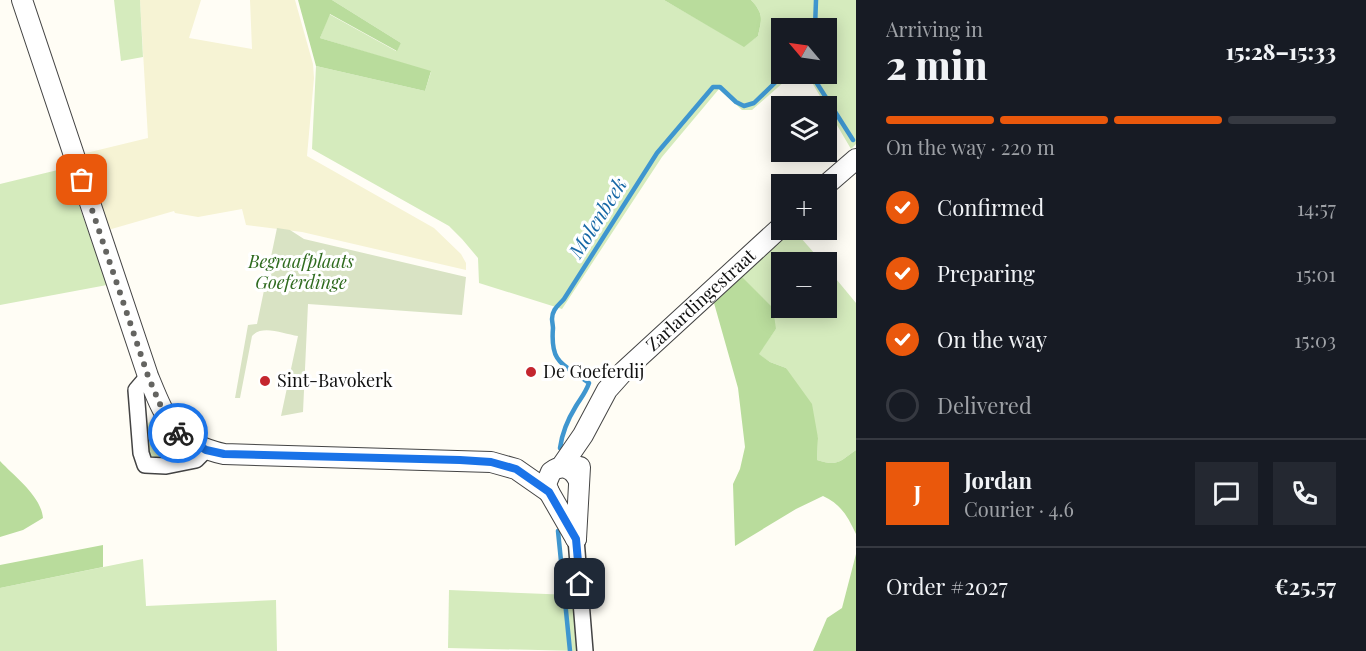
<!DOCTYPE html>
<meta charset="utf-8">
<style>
body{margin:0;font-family:"Playfair Display",serif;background:#242831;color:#f1f3f6;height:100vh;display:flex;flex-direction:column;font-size:22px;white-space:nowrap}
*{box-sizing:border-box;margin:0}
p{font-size:20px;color:#9ea1a6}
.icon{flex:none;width:33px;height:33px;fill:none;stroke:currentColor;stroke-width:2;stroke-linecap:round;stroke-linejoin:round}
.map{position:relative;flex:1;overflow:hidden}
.details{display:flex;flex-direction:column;background:#171b24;width:510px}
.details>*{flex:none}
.needle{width:39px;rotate:299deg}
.fabs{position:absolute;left:771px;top:18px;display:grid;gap:12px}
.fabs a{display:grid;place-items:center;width:66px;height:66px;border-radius:0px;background:#171b24;box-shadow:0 3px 15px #0003;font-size:30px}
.pin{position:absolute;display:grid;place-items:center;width:51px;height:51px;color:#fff;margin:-26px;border-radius:12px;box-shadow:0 3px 9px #0006}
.courier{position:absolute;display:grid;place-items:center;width:60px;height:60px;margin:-30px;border:4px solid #1a73e8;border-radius:50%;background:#fff;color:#222;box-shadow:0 2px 8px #0007}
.headline em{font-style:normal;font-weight:800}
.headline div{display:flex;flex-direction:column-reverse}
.headline{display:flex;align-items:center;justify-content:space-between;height:102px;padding:0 30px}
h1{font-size:39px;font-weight:800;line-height:45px}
.bar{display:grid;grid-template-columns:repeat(4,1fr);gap:9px 6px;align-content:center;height:72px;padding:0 30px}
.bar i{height:8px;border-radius:4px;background:#363941}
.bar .on{background:#ea580c}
.bar p{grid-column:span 4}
.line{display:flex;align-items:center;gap:15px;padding:0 30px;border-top:2px solid #363941}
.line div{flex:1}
.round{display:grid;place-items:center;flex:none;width:63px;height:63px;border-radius:0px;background:#242831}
ol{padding:0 30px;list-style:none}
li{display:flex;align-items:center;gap:18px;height:66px}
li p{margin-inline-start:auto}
li .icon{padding:6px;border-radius:50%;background:#ea580c;color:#fff;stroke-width:4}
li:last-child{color:#9ea1a6}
li i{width:33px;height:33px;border:3px solid #363941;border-radius:50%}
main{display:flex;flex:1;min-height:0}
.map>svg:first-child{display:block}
.farmland{fill:#f6f3d4}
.green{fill:#d5ebbd}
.forest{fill:#b9dc9c}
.cemetery{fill:#d9e3c4}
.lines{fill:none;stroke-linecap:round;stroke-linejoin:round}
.stream{stroke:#3f96cf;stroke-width:4.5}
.minor-casing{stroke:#444;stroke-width:18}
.tertiary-casing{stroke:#444;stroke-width:22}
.minor{stroke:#fff;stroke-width:15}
.tertiary{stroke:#fff;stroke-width:20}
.done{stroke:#646461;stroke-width:6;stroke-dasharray:0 10.8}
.route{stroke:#1a73e8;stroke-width:8}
.poi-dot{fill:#c4262e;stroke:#fff;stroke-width:2}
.labels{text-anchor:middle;stroke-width:6;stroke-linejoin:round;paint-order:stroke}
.park-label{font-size:18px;font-style:italic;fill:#2f6b1f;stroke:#fff}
.street-label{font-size:18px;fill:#111;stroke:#fff}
.poi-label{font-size:18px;fill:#111;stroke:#fff;text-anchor:start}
.water-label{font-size:20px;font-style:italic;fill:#1768a6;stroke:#fff}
</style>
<main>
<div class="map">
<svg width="856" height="651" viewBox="0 0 856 651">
<rect width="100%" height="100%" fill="#fffdf5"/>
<polygon class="farmland" points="140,0 201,0 189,38 252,49 250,0 295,0 313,64 314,78 307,156 434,228 461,254 466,263 466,270 302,232 246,225 242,209 198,217 175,213 174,211 108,230 82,154 148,138"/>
<g class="green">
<polygon points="114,0 140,0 143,57 121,61"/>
<path d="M332,0h332l80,46 14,-10c4,-17 6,-22 -7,-36h105v144l-5,5 -44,-75h19v-46h-44v46h11l-41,36h-10l-23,-21 -57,68 -100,152 -83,-26 -1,-25 -16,-19 -13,-13 -137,-77 4,-83 109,25 6,-19 -111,-34 9,-24 67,37 5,-8z"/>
<polygon points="66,168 107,285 0,305 0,184"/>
<path d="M791,230h3l28,32h-40v46h44l1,-40 29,35v147c-16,11 -18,17 -39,10l1,-22 -32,-70 -16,-6 -12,-8 18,-25 -34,-52z"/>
<polygon points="153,421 157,423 167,436 190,455 155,460 148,457 146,428 149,422"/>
<polygon points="143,559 146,606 276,600 277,651 0,651 0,588"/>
<polygon points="449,590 572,595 579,651 448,648"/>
</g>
<g class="forest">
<polygon points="298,0 332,0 401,43 397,51 330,14 320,38 431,71 425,91 316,66"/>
<path d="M664,0h87c13,14 11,19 7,36l-14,11z"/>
<path d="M742,277l31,31 3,21 -17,25 11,8 16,6 26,36 6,34 -1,22c21,7 23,1 39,-10v84c-8,-17 -15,-30 -33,-38l-27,13 -61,37 -2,-62 7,-15 5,-22 -7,-59 -24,-85z"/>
<path d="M0,461c15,16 41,35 43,57l-20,12 -23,7z"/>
<polygon points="103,545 103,567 0,588 0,565"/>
<polygon points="856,554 856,651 813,651 827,618 842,608"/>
</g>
<path class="cemetery" d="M277,228l13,2 14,9 162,38 -4,38 -154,-11 -5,108 -22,4 17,-80c-14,-2 -36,-12 -46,0l-12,62h-5l13,-73 9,-1z"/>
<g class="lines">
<g class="stream">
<polyline points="815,28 816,0"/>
<polyline points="811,74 853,140"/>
<path d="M560,448c2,-15 8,-29 16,-42 5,-8 10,-14 13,-23 -25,-19 -39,-18 -36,-55 0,-1 -1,-8 -1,-9 0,-10 7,-14 12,-20l93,-146 56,-66h7l16,15 8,4 10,-3 30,-29"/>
<polyline points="558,531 570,651"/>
</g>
<g class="minor-casing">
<g id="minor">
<polyline points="148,376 136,390 141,453 145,465 166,466 196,460 206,450"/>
<polyline points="576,539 585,651"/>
</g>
</g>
<g class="tertiary-casing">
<g id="tertiary">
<path d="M22,0l126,376c18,44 26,67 76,78l267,8 25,7 33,23"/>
<polyline points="826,185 856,159"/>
<path id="s1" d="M561,467l22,-32 24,-45 17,-19 158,-145"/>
<path d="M576,539l-27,-47 -3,-8 5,-12c10,-8 21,-5 27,7"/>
<polyline points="576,539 580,467"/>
</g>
</g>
<use href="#minor" class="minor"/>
<use href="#tertiary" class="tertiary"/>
</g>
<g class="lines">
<polyline class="done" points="82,180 148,376 165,416 178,433"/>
<polyline class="route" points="178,433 206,450 224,454 460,460 491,462 516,469 549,492 576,539 580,584"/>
</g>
<g class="poi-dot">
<circle cx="531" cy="372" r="6"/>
<circle cx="265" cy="381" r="6"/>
</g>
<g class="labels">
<g class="park-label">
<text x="301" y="268">Begraafplaats<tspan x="301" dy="21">Goeferdinge</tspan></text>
</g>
<g class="street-label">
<text dy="6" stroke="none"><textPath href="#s1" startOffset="220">Zarlardingestraat</textPath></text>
</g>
<g class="poi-label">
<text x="543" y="378">De Goeferdij</text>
<text x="277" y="387">Sint-Bavokerk</text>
</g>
<g class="water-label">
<text transform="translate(598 218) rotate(-58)" y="7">Molenbeek</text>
</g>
</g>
</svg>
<div class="fabs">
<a><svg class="needle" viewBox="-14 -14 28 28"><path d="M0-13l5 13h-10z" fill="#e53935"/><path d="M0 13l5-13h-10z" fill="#9ea1a6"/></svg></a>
<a><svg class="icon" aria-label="layers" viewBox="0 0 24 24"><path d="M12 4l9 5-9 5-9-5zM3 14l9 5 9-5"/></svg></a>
<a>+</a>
<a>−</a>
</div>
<div class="pin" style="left:82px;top:180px;background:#ea580c"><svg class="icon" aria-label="bag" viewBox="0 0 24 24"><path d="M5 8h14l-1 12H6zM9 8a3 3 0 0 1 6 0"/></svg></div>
<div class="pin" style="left:580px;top:584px;background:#1f2937"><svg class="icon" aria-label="home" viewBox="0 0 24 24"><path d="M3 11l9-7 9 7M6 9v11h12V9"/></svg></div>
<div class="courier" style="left:178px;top:433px"><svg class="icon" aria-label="bike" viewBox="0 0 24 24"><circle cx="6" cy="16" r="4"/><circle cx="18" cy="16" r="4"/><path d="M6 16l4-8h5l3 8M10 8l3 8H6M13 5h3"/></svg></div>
</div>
<section class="details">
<div class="headline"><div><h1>2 min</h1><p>Arriving in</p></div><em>15:28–15:33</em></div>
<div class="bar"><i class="on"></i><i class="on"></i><i class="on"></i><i></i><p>On the way · 220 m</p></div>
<ol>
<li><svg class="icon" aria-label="check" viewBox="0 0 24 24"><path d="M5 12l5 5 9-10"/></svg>Confirmed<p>14:57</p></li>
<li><svg class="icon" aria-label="check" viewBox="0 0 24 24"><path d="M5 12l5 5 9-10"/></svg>Preparing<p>15:01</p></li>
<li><svg class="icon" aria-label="check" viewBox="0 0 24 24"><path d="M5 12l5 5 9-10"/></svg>On the way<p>15:03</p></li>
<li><i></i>Delivered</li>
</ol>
<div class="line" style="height:108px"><b class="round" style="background:#ea580c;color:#fff">J</b><div><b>Jordan</b><p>Courier · 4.6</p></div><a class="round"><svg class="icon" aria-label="chat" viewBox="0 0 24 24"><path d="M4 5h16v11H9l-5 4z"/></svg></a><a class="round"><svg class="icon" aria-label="phone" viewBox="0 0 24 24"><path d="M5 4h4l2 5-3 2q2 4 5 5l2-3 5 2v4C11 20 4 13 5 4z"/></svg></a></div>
<div class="line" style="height:78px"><div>Order #2027</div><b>€25.57</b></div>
</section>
</main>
